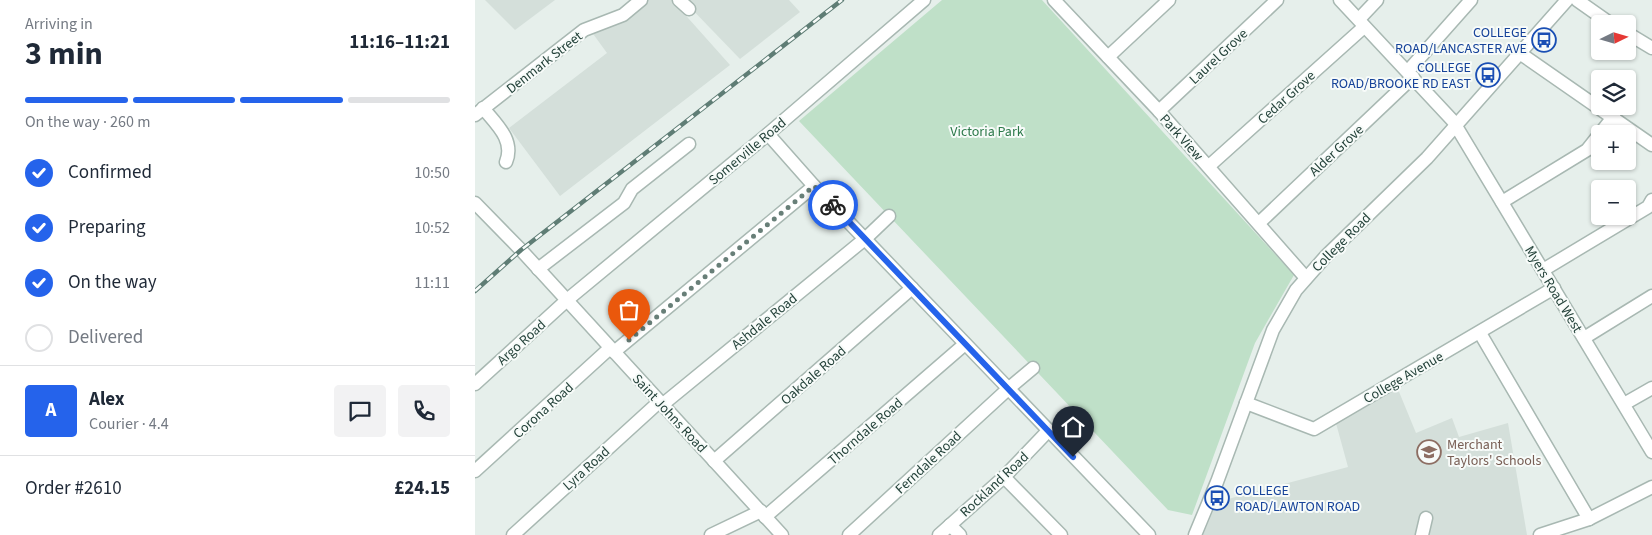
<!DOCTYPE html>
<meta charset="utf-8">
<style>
body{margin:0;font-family:"Source Sans 3",sans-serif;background:#f2f2f3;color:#1f2937;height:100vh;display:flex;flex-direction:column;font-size:19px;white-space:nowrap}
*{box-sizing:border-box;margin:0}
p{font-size:16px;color:#747a83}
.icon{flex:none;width:28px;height:28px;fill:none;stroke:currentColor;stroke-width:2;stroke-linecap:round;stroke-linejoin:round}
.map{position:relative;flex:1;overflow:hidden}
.panel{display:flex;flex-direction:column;background:#fff;width:475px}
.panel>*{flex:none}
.needle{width:32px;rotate:85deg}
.fabs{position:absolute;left:1116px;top:15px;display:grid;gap:10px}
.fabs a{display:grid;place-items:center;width:45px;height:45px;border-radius:5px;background:#fff;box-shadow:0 1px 4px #0004;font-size:25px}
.pin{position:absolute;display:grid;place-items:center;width:42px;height:42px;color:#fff;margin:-51px -21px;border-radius:50% 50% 50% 0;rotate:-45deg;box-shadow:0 0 5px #0007}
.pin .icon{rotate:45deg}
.courier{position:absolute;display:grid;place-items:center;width:50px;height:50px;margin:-25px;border:4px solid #2563eb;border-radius:50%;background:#fff;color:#222;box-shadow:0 1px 6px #0007}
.headline em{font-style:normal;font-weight:700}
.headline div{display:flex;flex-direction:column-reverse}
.headline{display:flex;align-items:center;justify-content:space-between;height:85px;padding:0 25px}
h1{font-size:32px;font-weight:700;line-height:38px}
.bar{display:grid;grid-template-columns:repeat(4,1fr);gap:8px 5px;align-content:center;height:60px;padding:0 25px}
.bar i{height:6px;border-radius:4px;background:#e0e1e3}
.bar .current{background:#2563eb}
.bar p{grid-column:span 4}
.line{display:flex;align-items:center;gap:12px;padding:0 25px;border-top:1px solid #e0e1e3}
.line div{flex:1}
.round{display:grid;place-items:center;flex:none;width:52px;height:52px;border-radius:5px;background:#f2f2f3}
ol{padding:0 25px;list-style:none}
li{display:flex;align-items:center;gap:15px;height:55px}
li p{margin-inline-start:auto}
li .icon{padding:5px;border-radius:50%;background:#2563eb;color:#fff;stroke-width:4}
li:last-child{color:#747a83}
li i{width:28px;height:28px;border:2px solid #e0e1e3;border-radius:50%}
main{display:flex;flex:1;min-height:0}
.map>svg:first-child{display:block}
.built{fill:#d4dfda}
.green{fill:#bfe0c8}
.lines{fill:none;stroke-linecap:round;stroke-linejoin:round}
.minor-casing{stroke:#a8b8b2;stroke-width:15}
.minor{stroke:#fff;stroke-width:12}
.rail-casing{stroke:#5f7d75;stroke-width:4.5}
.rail{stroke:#f7fbf9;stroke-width:2.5;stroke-dasharray:8;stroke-linecap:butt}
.done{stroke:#687f78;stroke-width:5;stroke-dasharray:0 9}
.route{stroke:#2563eb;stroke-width:6}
.labels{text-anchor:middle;stroke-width:4;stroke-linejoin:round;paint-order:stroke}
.transit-label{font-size:14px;fill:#164399;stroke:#f7fbf9;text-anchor:end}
.street-label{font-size:14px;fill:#24423a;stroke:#f7fbf9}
.park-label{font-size:14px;fill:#2d7a4b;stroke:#f7fbf9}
.education-label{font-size:14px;fill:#785e54;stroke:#f7fbf9;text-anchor:start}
</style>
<main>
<section class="panel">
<div class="headline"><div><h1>3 min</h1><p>Arriving in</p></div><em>11:16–11:21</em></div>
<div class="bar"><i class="current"></i><i class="current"></i><i class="current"></i><i></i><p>On the way · 260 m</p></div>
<ol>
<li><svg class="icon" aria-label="check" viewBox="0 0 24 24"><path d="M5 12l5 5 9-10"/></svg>Confirmed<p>10:50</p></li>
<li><svg class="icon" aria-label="check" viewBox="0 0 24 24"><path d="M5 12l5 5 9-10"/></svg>Preparing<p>10:52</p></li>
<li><svg class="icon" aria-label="check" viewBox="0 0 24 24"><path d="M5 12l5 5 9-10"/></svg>On the way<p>11:11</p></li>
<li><i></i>Delivered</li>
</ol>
<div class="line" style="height:90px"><b class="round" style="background:#2563eb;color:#fff">A</b><div><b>Alex</b><p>Courier · 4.4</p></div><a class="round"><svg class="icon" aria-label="chat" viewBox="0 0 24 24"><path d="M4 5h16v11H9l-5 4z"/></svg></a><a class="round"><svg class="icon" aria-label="phone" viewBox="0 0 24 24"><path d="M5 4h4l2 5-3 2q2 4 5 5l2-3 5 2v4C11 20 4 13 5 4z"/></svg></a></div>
<div class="line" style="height:65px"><div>Order #2610</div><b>£24.15</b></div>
</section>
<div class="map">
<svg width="1177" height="535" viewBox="0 0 1177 535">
<rect width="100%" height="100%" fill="#e6efeb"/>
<g class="built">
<polygon points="10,0 80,0 40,30"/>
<polygon points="172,0 197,0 255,65 85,196 34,128 132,53 116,31"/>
<polygon points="208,0 314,0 325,12 265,59"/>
<polygon points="920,382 941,433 977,418 984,437 1033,423 1052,535 728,535 742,502 873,467 859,416"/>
</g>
<polygon class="green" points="467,0 567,0 819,275 780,343 717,515 693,510 324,121"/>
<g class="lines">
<g class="minor-casing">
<g id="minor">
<polyline points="204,0 214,9"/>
<polyline points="579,0 684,111 831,278"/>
<polyline points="865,0 978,121 1177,452"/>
<polyline points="1102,0 1136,24"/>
<polyline points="884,19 902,0"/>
<polyline points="1152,33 1177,48"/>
<polyline points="1046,54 1177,145"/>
<polyline points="633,57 694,0"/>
<polyline points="933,71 996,0"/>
<path d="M8,108c13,16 32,32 23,54"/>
<polyline points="684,111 802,0"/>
<polyline points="0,115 109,30 148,15 166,0"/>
<polyline points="293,134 339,186 674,535"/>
<polyline points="734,166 889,27"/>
<polyline points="1027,202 1112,150 1139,116"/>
<polyline points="0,203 46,250 307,535"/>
<polyline points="784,223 938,77"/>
<polyline points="63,269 149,203 157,189 214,144"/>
<polyline points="1068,270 1173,207 1177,200"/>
<polyline points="1005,333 1114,519"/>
<polyline points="1109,338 1177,296"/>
<polyline points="139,352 339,186"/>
<polyline points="0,384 92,300 293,134 449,0"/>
<polyline points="771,403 839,429 1079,288"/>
<polyline points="1149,404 1177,388"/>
<polyline points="187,405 391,238 414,216"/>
<polyline points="239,461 437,288"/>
<polyline points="0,471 135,348"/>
<polyline points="529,477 586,535"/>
<polyline points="290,517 490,344"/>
<polyline points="475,525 485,535"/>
<polyline points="38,535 184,402"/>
<polyline points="236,535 286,511"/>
<polyline points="374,535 533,389 558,368"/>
<polyline points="464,535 529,477 573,431"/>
<polyline points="720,535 742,482 798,330 821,290 851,256 952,158 1092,0"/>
<polyline points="947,535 951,518"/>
<polyline points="1065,535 1114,519 1177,487"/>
</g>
</g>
<use href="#minor" class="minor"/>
<g class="rail-casing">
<polyline id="rail" points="0,291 46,250 367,0"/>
</g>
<use href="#rail" class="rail"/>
</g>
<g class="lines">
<polyline class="done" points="154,340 339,186 358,205"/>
<polyline class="route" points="358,205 598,457"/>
</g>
<defs>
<g id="bus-ring" transform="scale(1.25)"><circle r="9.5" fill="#f7fbf9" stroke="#1a4fb4" stroke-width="1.5"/><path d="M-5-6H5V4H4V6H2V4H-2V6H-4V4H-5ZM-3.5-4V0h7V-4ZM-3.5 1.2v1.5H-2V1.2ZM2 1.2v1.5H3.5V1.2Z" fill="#1a4fb4"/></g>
<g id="school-ring" transform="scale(1.25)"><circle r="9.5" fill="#f7fbf9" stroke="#8d6e63" stroke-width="1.5"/><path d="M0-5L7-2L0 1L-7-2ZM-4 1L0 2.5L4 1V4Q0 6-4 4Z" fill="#8d6e63"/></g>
</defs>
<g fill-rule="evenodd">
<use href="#bus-ring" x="1069" y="40"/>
<use href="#bus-ring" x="1013" y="75"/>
<use href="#school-ring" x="954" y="452"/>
<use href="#bus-ring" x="742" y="498"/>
</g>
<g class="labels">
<g class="transit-label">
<text x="1052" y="37">COLLEGE<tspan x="1052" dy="16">ROAD/LANCASTER AVE</tspan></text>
<text x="996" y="72">COLLEGE<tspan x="996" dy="16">ROAD/BROOKE RD EAST</tspan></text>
<text x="760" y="495" text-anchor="start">COLLEGE<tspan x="760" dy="16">ROAD/LAWTON ROAD</tspan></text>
</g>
<g class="street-label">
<text transform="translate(743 56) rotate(-43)" y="5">Laurel Grove</text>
<text transform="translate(69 62) rotate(-38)" y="5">Denmark Street</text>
<text transform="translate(811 97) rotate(-42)" y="5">Cedar Grove</text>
<text transform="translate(707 137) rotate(48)" y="5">Park View</text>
<text transform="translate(861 150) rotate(-43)" y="5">Alder Grove</text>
<text transform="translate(272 151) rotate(-40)" y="5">Somerville Road</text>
<text transform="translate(866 242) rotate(-45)" y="5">College Road</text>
<text transform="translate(1079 289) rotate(59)" y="5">Myers Road West</text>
<text transform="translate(289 321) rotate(-39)" y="5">Ashdale Road</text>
<text transform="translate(46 342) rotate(-42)" y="5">Argo Road</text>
<text transform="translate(338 375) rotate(-41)" y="5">Oakdale Road</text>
<text transform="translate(928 377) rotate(-30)" y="5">College Avenue</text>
<text transform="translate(68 410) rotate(-42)" y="5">Corona Road</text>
<text transform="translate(195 413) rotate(47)" y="5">Saint Johns Road</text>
<text transform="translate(390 431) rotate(-41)" y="5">Thorndale Road</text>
<text transform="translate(453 462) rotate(-43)" y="5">Ferndale Road</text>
<text transform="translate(111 468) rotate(-42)" y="5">Lyra Road</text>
<text transform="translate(519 484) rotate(-43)" y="5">Rockland Road</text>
</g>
<g class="park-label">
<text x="512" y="136">Victoria Park</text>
</g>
<g class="education-label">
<text x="972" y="449">Merchant<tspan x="972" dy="16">Taylors' Schools</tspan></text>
</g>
</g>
</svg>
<div class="fabs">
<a><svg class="needle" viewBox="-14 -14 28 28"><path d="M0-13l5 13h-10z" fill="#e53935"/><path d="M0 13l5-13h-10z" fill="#747a83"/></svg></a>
<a><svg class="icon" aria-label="layers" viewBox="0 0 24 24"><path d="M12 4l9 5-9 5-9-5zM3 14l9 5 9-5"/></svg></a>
<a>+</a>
<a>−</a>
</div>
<div class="pin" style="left:154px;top:340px;background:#ea580c"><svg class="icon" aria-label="bag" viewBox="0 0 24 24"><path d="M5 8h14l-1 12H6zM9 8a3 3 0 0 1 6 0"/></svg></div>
<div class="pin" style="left:598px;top:457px;background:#1f2937"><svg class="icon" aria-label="home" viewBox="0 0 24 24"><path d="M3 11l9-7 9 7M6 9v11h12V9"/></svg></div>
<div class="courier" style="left:358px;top:205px"><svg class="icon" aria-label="bike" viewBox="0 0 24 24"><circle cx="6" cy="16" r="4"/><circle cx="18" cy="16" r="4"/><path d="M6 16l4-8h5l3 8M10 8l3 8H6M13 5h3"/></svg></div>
</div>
</main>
